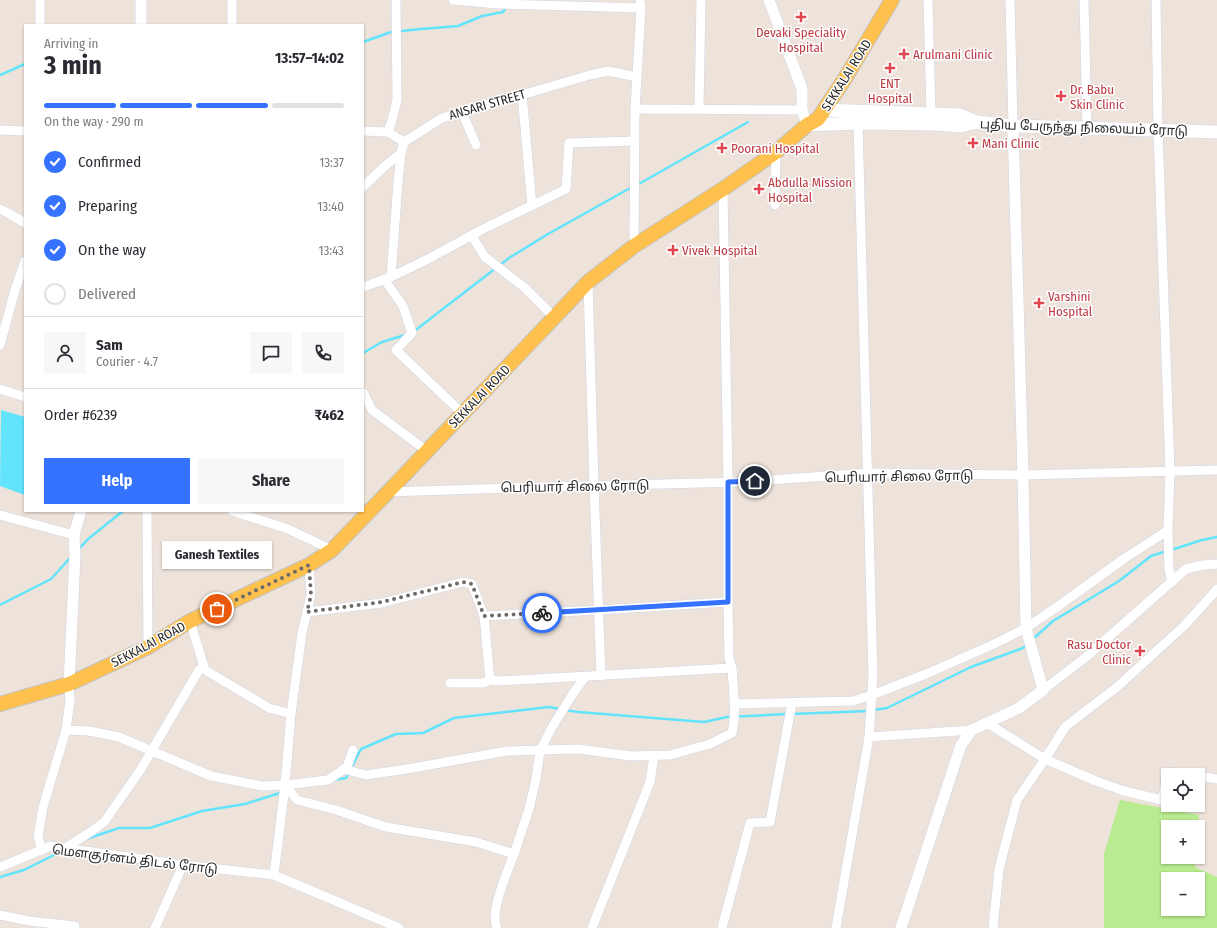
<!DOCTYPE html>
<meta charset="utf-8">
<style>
body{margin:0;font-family:"Fira Sans Condensed","Noto Sans Tamil",sans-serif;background:#f7f7f7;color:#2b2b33;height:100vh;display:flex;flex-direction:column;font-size:15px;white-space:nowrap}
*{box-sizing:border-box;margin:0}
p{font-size:13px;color:#7c7c81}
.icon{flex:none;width:22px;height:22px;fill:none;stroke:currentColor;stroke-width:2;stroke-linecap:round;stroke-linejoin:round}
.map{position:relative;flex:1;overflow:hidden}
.drawer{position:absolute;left:24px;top:24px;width:340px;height:488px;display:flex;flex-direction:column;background:#fff;border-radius:0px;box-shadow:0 1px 3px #0004}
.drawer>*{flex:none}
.tools{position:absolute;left:1161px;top:768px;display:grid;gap:8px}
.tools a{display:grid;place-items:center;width:44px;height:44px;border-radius:0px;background:#fff;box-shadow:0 1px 3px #0004;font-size:20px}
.pin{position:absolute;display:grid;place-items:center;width:34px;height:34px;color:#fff;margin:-17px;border:2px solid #fff;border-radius:50%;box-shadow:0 1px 4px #0007}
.courier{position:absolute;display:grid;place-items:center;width:40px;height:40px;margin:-20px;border:3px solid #3572ff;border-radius:50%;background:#fff;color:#222;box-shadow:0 1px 5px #0007}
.bubble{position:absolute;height:28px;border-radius:0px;background:#fff;box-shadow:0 1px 3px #0004;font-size:13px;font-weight:700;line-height:28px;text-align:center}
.overview em{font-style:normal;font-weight:700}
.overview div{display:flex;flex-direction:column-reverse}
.overview{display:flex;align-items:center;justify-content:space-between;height:68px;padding:0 20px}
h1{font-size:26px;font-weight:700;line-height:30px}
.bar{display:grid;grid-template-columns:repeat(4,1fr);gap:6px 4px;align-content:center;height:48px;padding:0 20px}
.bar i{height:5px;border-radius:3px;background:#e1e1e2}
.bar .on{background:#3572ff}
.bar p{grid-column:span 4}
.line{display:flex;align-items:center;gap:10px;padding:0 20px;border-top:1px solid #e1e1e2}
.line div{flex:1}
.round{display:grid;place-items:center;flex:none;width:42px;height:42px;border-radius:0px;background:#f7f7f7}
ol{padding:0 20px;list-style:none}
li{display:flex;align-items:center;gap:12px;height:44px}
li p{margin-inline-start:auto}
li .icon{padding:4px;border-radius:50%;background:#3572ff;color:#fff;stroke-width:4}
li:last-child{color:#7c7c81}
li i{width:22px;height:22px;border:2px solid #e1e1e2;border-radius:50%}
.action{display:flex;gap:8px;margin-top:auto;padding:8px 20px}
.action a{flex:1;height:46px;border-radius:0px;background:#3572ff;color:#fff;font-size:16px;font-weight:700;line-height:46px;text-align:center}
.action a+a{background:#f7f7f7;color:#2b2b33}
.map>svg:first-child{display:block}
.green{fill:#b9eb90;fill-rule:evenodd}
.water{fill:#61e4fc}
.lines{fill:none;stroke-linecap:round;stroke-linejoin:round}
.stream{stroke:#61e4fc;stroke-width:2.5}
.minor-casing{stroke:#cfd5e4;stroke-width:10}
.tertiary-casing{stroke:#cfd5e4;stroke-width:12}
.secondary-casing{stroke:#cfd5e4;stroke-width:14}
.primary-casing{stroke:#c3c3c3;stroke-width:16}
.minor{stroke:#fff;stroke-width:9}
.tertiary{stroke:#fff;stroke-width:11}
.secondary{stroke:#fff;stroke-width:13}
.primary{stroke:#ffc14d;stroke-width:14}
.done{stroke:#6f6b68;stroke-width:4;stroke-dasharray:0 7.2}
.route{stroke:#3572ff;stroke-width:5}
.health-dot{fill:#e0444e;stroke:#fff;stroke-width:1.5}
.labels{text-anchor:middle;stroke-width:3;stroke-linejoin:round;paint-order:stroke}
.health-label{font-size:13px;fill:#be3a42;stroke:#fff;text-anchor:start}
.street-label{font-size:13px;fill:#2a2a2a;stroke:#fff}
</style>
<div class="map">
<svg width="1217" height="928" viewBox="0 0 1217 928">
<rect width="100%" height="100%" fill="#eee3da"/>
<path class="green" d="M1120,800l79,15 -1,13 -30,-1v30h28l-1,10 22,10v51h-113v-74zM1168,879h30v30h-30z"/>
<polygon class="water" points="1,410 25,417 25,495 0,486"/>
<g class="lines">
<g class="stream">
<polyline points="363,42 391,32 421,29 458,26 482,16 503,12 505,9"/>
<polyline points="0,75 25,64"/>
<polyline points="637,185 748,122"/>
<polyline points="413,332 509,258 548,234 632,187"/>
<polyline points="363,353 382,342 405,335"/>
<polyline points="78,550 88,539 123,511"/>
<polyline points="1171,550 1202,540 1217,537"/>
<polyline points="0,605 51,579 70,558"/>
<polyline points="1033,639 1053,621 1119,581 1151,556 1167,551"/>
<polyline points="565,710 578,712 704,722 727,717 787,714"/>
<polyline points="874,710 887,708 971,667 1023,648 1027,645"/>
<polyline points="792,714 869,711"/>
<polyline points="334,780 346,778 361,749 396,734 423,733 454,718 549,707 560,709"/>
<polyline points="86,839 119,828 150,828 202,811 245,804 283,792"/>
<polyline points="0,877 24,870 64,850"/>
</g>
<g class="minor-casing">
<g id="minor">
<polyline points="232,0 232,25"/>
<polyline points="453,0 498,4 641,8 640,0"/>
<polyline points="928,0 931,114"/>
<polyline points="1010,0 1013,126"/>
<polyline points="1084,0 1087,128"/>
<polyline points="1156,0 1158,130 1170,471 1168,529 1169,569 1172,582"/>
<polyline points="40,25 40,0"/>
<polyline points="522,94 532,206"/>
<polyline points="635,109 802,110"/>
<polyline points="699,109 701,0"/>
<polyline points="462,112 476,145"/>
<polyline points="858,123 873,676 869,737"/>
<polyline points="0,130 25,131"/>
<polyline points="363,131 388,132 404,142"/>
<polyline points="388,132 392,120 397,100 396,0"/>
<polyline points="363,187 385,166 401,153 404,142 442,118 590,75 608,71 637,77"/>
<polyline points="723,189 728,483 728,602 729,658 732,668"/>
<polyline points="775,205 776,152"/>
<polyline points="0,209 8,213 25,223"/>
<polyline points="472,236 485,257 525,288 554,317"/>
<polyline points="634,246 635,109 641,8"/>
<polyline points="391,277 398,182 401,153"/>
<polyline points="384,279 403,306 412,333 396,350 463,414"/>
<polyline points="588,282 594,485 601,676"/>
<polyline points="363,287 391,277 430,258 483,229 566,189 569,143 635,141"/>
<polyline points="0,345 15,290 25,261"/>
<polyline points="0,389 25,397"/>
<polyline points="363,392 372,410 427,451"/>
<polyline points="388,492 542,487 741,482 869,473 1023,475 1217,470"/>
<polyline points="147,511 148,647"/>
<polyline points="232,511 288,529 332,550"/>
<polyline points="0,515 74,535"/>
<polyline points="307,612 382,603 463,582 472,584 484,616 490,680"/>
<polyline points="484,616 599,610 728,602"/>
<polyline points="190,621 205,670 269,708 291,714 285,785 274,875"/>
<polyline points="69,684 70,701 66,730 89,731 119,737 211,776 262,786 285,785 328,780 347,767 353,750"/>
<polyline points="1043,690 1086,657 1186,569 1203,565 1217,564"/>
<polyline points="734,704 853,701 872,695 926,674 992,645 1026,628 1057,607 1125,558 1164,533 1168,529"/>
<polyline points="291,714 302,633 311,595 309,565"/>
<polyline points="987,723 1045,759 1065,727 1117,687 1184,626 1212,595 1217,589"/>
<path d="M343,769l23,6 41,-6 100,-18 71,-2 53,7 39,-1 40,-11 22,-11c5,-21 1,-44 0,-65l-235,13 -7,-1 -7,3h-33"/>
<polyline points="1198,776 1217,779"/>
<polyline points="285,785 297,800 336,810 386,827 476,842 514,854 529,809 536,779 540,751 551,729 572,695 585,677"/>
<polyline points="66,848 73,843 92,831 105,821 141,769 199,670 204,666"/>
<polyline points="42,850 38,837 43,807 66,730"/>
<polyline points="0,867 51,846 183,865 274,875 399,928"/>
<polyline points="0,915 29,921 75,926 75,928"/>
<polyline points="155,928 183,865"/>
<path d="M497,928c-8,-16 11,-57 17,-74"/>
<polyline points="592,928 650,782 654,756"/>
<polyline points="722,928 750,823 770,822 792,703"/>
<polyline points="836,928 869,737 972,730"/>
<polyline points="993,928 999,869 1017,800 1045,759 1096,781 1124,791 1162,800 1168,772 1191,775"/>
</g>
</g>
<g class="tertiary-casing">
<g id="tertiary">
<polyline points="769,0 802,89 802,110 807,125"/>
<polyline points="141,25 141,0"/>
<polyline points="69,684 75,557 74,535 81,511"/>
<polyline points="901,928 961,745 972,730 1019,708 1043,690 1026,628 1023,475 1013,126"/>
</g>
</g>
<g class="secondary-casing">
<g id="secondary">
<polyline points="825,110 960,115 976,122"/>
<polyline points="807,125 858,123 933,124 961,126 976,122 1013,126 1217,132"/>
</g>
</g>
<g class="primary-casing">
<polyline id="primary" points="0,704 69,684 148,647 190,621 309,565 332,550 388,492 588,282 634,246 723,189 776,152 807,125 818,119 844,80 892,0"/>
</g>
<use href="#minor" class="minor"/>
<use href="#tertiary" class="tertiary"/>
<use href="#secondary" class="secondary"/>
<use href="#primary" class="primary"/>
</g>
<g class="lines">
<polyline class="done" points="217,609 309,565 311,595 307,612 382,602 463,582 472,584 484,616 542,613"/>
<polyline class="route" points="542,613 728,602 728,482 755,481"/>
</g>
<g class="health-dot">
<path d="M799 11h4v4h4v4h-4v4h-4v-4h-4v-4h4z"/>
<path d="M902 48h4v4h4v4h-4v4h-4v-4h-4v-4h4z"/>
<path d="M888 62h4v4h4v4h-4v4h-4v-4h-4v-4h4z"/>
<path d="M1059 90h4v4h4v4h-4v4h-4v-4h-4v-4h4z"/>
<path d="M971 137h4v4h4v4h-4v4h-4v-4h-4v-4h4z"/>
<path d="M720 142h4v4h4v4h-4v4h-4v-4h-4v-4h4z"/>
<path d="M757 183h4v4h4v4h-4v4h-4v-4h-4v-4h4z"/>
<path d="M671 244h4v4h4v4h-4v4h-4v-4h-4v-4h4z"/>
<path d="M1037 297h4v4h4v4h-4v4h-4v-4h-4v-4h4z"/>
<path d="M1138 645h4v4h4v4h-4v4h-4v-4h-4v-4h4z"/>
</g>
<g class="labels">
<g class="health-label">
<text x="801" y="37" text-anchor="middle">Devaki Speciality<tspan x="801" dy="15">Hospital</tspan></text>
<text x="913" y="59">Arulmani Clinic</text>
<text x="890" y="88" text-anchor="middle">ENT<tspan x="890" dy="15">Hospital</tspan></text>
<text x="1070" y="94">Dr. Babu<tspan x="1070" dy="15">Skin Clinic</tspan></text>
<text x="982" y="148">Mani Clinic</text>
<text x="731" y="153">Poorani Hospital</text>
<text x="768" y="187">Abdulla Mission<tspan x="768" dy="15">Hospital</tspan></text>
<text x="682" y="255">Vivek Hospital</text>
<text x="1048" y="301">Varshini<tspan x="1048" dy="15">Hospital</tspan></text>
<text x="1131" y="649" text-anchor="end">Rasu Doctor<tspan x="1131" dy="15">Clinic</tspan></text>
</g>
<g class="street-label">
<text transform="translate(846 75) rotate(-58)" y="5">SEKKALAI ROAD</text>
<text transform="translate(487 104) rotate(-16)" y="5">ANSARI STREET</text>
<text transform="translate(1084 127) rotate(2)" y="5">புதிய பேருந்து நிலையம் ரோடு</text>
<text transform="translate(479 396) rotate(-46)" y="5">SEKKALAI ROAD</text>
<text transform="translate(899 476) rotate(-1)" y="5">பெரியார் சிலை ரோடு</text>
<text transform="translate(575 486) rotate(-1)" y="5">பெரியார் சிலை ரோடு</text>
<text transform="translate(148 644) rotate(-28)" y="5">SEKKALAI ROAD</text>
<text transform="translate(135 859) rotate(7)" y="5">மௌகுர்னம் திடல் ரோடு</text>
</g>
</g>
</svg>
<div class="tools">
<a><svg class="icon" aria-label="locate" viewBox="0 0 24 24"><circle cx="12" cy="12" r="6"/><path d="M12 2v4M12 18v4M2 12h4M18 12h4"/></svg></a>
<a>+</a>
<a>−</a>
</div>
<div class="pin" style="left:217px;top:609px;background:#ea580c"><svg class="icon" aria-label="bag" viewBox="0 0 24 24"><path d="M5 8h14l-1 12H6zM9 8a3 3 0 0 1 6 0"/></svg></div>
<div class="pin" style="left:755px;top:481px;background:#1f2937"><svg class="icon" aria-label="home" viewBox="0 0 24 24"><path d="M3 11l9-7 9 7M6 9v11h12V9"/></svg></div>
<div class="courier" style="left:542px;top:613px"><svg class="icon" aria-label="bike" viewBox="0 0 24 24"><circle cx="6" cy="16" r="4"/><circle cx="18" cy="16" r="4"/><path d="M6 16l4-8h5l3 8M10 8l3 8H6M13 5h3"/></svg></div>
<div class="bubble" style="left:162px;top:541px;width:110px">Ganesh Textiles</div>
<section class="drawer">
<div class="overview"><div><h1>3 min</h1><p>Arriving in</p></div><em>13:57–14:02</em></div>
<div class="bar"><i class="on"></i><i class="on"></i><i class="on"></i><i></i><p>On the way · 290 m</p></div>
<ol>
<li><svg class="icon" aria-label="check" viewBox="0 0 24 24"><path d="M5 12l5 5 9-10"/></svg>Confirmed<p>13:37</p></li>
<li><svg class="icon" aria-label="check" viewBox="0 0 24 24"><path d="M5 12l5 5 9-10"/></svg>Preparing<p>13:40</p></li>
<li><svg class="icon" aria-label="check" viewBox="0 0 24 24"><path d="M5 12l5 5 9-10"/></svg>On the way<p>13:43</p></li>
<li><i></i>Delivered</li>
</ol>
<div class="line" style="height:72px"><a class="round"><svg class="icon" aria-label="person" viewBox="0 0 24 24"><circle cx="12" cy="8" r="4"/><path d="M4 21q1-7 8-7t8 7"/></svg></a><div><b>Sam</b><p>Courier · 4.7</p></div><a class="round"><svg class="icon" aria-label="chat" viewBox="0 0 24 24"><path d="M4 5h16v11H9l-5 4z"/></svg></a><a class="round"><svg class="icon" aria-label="phone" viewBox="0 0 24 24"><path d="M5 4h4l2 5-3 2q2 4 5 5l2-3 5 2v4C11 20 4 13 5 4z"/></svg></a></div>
<div class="line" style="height:52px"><div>Order #6239</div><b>₹462</b></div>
<div class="action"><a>Help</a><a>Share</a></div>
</section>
</div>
